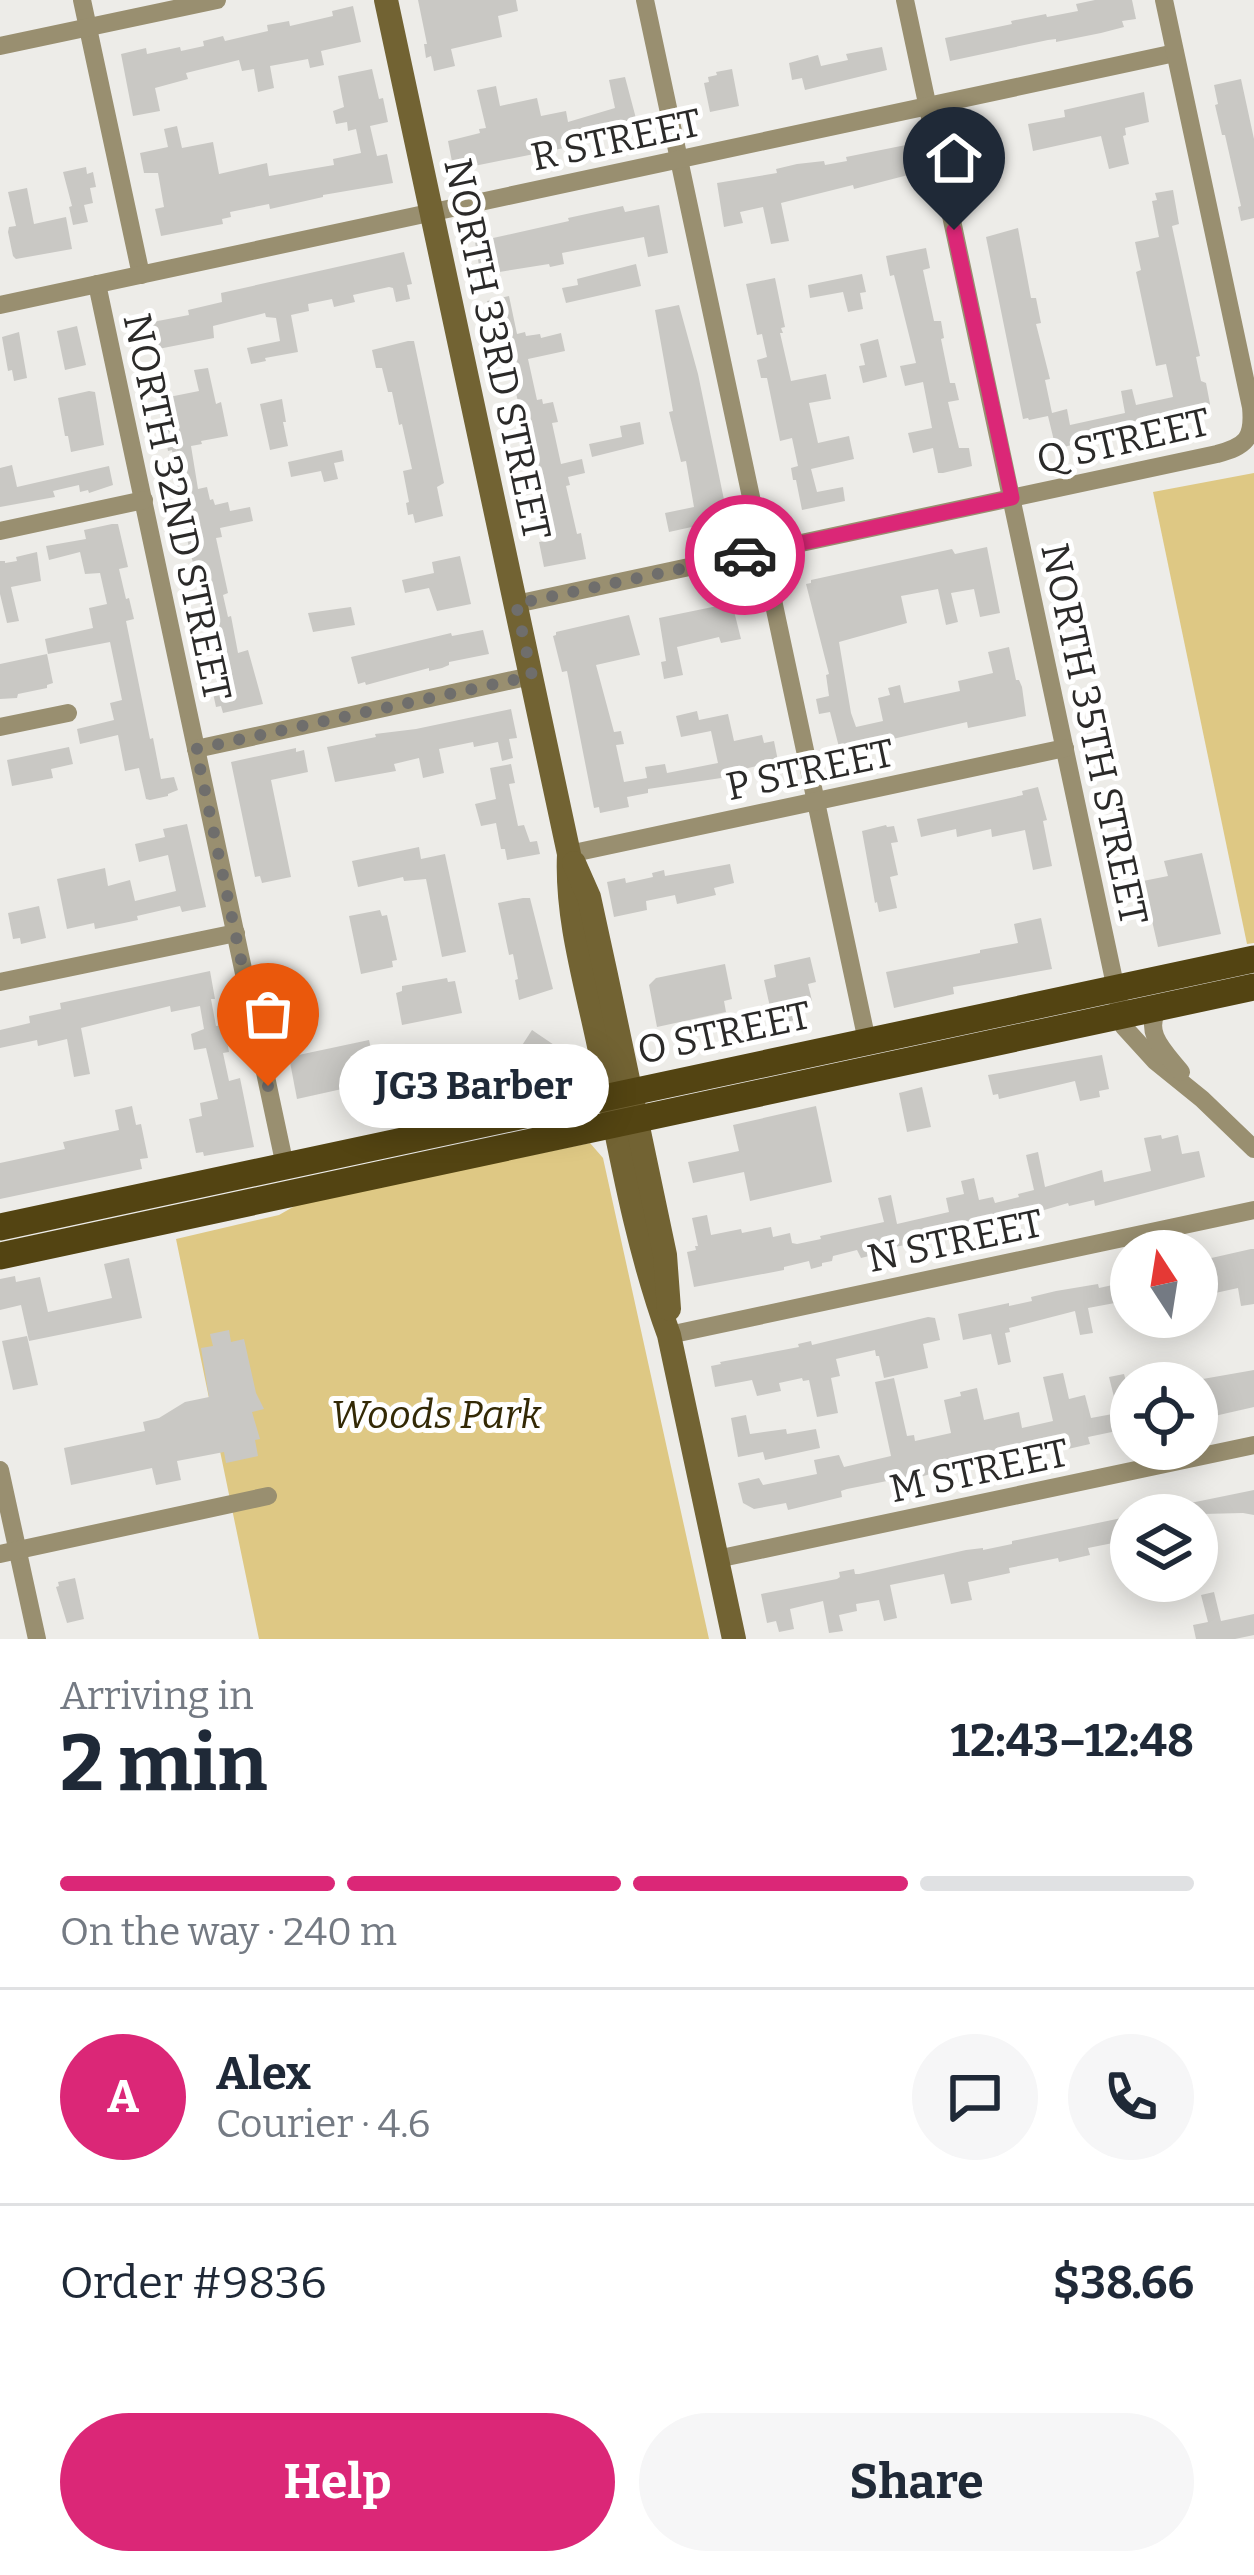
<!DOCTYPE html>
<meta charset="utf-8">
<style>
body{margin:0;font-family:Bitter,serif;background:#f6f6f7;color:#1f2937;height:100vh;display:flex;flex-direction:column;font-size:45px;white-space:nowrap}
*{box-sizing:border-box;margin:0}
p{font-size:39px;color:#747a83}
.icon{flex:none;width:66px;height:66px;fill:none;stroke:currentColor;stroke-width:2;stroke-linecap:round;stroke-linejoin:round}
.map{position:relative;height:1639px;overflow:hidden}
.drawer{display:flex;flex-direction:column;background:#fff;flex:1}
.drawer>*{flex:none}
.needle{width:78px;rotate:348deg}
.buttons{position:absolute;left:1110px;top:1230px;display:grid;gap:24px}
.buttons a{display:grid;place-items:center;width:108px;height:108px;border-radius:50%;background:#fff;box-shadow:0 6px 30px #0003;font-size:60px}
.pin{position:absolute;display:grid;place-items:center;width:102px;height:102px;color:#fff;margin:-123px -51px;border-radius:50% 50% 50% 0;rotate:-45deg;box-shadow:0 0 12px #0007}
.pin .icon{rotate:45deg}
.courier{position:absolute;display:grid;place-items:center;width:120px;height:120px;margin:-60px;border:9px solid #db2777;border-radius:50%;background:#fff;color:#222;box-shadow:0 3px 15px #0007}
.bubble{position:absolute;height:84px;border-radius:42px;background:#fff;box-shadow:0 6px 30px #0003;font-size:39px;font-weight:700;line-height:84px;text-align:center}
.headline em{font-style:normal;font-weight:700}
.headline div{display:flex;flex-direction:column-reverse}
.headline{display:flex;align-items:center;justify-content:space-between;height:204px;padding:0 60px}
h1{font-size:78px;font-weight:700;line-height:90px}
.bar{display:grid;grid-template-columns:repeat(4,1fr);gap:18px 12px;align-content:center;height:144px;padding:0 60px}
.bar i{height:15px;border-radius:9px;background:#e0e1e3}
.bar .current{background:#db2777}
.bar p{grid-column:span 4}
.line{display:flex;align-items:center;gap:30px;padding:0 60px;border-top:3px solid #e0e1e3}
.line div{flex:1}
.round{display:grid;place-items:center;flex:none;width:126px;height:126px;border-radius:63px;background:#f6f6f7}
.button{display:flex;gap:24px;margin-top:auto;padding:24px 60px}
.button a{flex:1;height:138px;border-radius:72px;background:#db2777;color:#fff;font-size:48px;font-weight:700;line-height:138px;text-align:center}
.button a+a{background:#f6f6f7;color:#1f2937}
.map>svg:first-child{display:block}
.green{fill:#dec884}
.building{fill:#c9c8c4}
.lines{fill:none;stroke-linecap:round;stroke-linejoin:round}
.street{stroke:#998f70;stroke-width:18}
.secondary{stroke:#726333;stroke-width:24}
.primary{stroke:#534412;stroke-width:27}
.done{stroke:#6f6e6c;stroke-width:12;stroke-dasharray:0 21.6}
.route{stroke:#db2777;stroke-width:15}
.labels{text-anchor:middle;stroke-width:10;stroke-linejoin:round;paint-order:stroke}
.street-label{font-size:39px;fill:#2b2a29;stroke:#fff}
.park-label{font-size:39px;font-style:italic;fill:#332905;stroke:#fff}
</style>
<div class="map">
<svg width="1254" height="1639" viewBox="0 0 1254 1639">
<rect width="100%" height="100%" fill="#edece8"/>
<g class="green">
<polygon points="1254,473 1254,943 1247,944 1153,492"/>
<polygon points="590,1143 603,1158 709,1639 259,1639 176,1239 279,1215 300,1203"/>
</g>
<g class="building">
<polygon points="418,0 516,0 518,11 498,16 502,37 451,49 455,66 434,71 431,56 426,58 424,44 427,44"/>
<polygon points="1095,0 1132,0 1136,19 1122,21 1124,27 1101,33 1056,42 1056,39 1048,40 950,61 945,38 1012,24 1011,21 1046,14 1047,17 1078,11 1076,4"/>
<polygon points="353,6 361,42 321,51 324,65 310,68 308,59 270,66 274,88 258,92 254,69 242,71 239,60 186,73 188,79 155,88 160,111 133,116 121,54 146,48 147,54 180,47 181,51 204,46 203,41 223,36 225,41 268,31 267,25 289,21 290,26 333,16 332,11"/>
<polygon points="882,47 887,70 805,90 802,78 792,80 789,63 818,55 821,66 848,60 846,54"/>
<polygon points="372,69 379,99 383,98 388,122 370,126 377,156 387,154 393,183 323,195 323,197 270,209 269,204 230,212 231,217 222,219 223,224 161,236 155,209 164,207 158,173 144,173 140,153 168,147 164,129 177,126 182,148 213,142 219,174 267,163 269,176 334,165 333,159 361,153 356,129 348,131 347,122 336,124 333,111 344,107 338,76"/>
<polygon points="732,69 739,106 710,112 704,83 709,82 708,77 717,75 716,72"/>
<polygon points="625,77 638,126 568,142 569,147 469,167 470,171 459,174 457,166 453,167 448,141 480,133 479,129 486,128 477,90 496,86 500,106 537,98 541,116 566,111 568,122 615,108 609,80"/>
<polygon points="1241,79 1254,139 1254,218 1241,221 1238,207 1241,206 1225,135 1222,135 1215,105 1218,104 1214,85"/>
<polygon points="1144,92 1149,122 1125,128 1126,135 1123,136 1129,164 1109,169 1101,136 1033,151 1028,124 1065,117 1064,110"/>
<polygon points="906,145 912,174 854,189 853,185 781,203 789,241 771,244 763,207 740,212 743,223 724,227 717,183 777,173 776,169 797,164 824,161 825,165 847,161 846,157"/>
<polygon points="86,167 87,174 93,172 96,187 90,188 93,203 84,205 88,222 73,225 69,207 72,206 63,172"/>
<polygon points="27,188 34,224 66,217 72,249 16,259 13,256 8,232 9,227 16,226 8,192"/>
<polygon points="1173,190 1179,224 1172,226 1200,356 1196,357 1201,381 1206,383 1210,404 1207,408 1209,414 1147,429 1138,430 1138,428 1056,449 1048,416 1029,420 1028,418 1023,419 986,237 1018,228 1031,298 1036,298 1041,323 1036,324 1050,379 1045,380 1052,413 1067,409 1070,425 1125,413 1121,391 1132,389 1136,405 1173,397 1166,364 1156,366 1136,272 1141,270 1135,242 1159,237 1152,201 1157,200 1155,193"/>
<polygon points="659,205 668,253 648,257 644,237 562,253 564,264 550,267 549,264 487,274 486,270 480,271 475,242 569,221 568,218 623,206 625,212"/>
<polygon points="926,248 930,268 923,270 934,321 941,321 944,338 941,339 950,383 955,383 959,400 948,402 959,448 969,448 972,466 943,473 938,473 933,448 913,453 908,433 932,428 923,382 905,386 900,366 916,363 894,275 890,276 886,256"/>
<polygon points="404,252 412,284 407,285 410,299 396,302 393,288 389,287 353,295 355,302 334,307 332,299 308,304 309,311 291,315 298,352 265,358 266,361 251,364 247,348 280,341 276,318 266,317 265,313 213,326 214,338 143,352 137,325 189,315 188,310 222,302 221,293"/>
<polygon points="636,264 641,286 566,303 562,288 578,285 577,279"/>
<polygon points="862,274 866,292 860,293 863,309 848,312 843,292 810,298 808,285"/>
<polygon points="775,278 785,327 781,328 783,333 780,333 791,381 826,374 831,399 809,403 818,443 849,436 854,459 811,469 817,492 843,487 845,501 802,510 796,480 793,480 791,468 798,466 792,438 780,441 767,378 761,378 757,360 767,357 762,334 757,335 746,284"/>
<polygon points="509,296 517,334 525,332 526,336 540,334 541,338 561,333 565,351 528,359 537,400 542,399 543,404 553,402 558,422 552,423 561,464 582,459 585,473 568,477 570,485 566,486 577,534 581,533 586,559 544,567 539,542 545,541 522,443 527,442 508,357 504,358 497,320 491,321 487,301"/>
<polygon points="679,305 698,374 728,519 669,532 665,513 694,507 686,461 681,462 669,412 673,411 655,310"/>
<polygon points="77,326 86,365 65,370 57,331"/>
<polygon points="19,332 27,378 14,381 12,370 8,371 2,337"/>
<polygon points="878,339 887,377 863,383 859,366 865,365 860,344"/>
<polygon points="408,341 414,341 444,483 437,487 443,516 415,523 413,514 408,515 406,503 409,502 403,471 412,469 402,424 399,425 392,392 388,392 382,368 376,368 372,350"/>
<polygon points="208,368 216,404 221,402 228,436 201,441 202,444 191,446 198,489 207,487 210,500 213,499 215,505 228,502 230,511 250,507 253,521 220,528 222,537 216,538 228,593 223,595 228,617 231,616 238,653 248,650 263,704 223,713 221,706 216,707 213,693 219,692 213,666 217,665 211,638 207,638 204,624 208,623 181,515 172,450 168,451 159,399 199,391 194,370"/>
<polygon points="89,391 95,392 104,445 71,452 68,436 65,436 58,398"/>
<polygon points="282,399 286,422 283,422 288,446 270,450 260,404"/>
<polygon points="640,422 644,444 592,457 589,444 622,437 620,426"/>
<polygon points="342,450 344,461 334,463 338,479 324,482 321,471 291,477 288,462"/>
<polygon points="12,465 17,487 109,466 113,485 89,493 88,490 80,492 79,485 53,491 55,497 0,507 0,468"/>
<polygon points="112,524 118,524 128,567 119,569 126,599 129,598 134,619 126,621 150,739 153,738 161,779 174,777 178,790 168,794 168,796 150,800 146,799 139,768 125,771 118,735 80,744 77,729 114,720 110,703 122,700 110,642 48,654 45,639 93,628 89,608 107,604 100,573 85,574 80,552 49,560 46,546 86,539 84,530"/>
<polygon points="987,547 1000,613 980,617 974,589 951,593 958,622 946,625 938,589 901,596 907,623 839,642 851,713 856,727 883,721 878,698 890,695 888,688 900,685 904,703 960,691 958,681 993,673 988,652 1009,647 1016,680 1019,680 1022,687 1026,716 968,728 967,722 840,751 830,712 819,714 816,699 829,696 826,675 829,674 806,584 811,583 811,580 916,557 952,549 955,554"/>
<polygon points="37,552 41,581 11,587 19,621 7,623 0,594 0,561 5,561 5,563 17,561 16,557"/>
<polygon points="460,556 471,604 437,611 429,588 405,593 402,580 434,573 432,562"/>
<polygon points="732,603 741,639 721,643 719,637 677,647 683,675 664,679 661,662 666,661 659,618"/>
<polygon points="351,607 355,625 313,632 308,613"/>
<polygon points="629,615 640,655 596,665 614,732 621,731 624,744 616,745 624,782 647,778 645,767 665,764 667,773 718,763 711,731 681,737 676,716 697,711 699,720 728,714 734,741 762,735 764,743 774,741 778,761 740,770 741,775 648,789 648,793 627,797 629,807 600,813 599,807 594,808 567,671 562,672 553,636 556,635 556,632"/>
<polygon points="483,630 489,654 449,662 449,665 442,668 429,671 429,668 366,685 365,682 358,684 351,657 451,633 452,636"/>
<polygon points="47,654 53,683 47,685 47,688 18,694 17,698 0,699 0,664"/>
<polygon points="511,709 517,738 509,739 513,758 502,761 498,742 474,747 473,742 439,749 444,773 423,778 419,758 394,764 396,771 335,782 327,747 376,737 375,734 416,729"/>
<polygon points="69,747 73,764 51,769 53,778 12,786 7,760"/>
<polygon points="296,748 296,752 304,750 308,772 271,780 291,877 262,883 260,876 255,877 231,762"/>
<polygon points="511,764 515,783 509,784 518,826 524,825 530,842 537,841 540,854 507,860 505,849 501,849 496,823 481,826 475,804 496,799 490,768"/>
<polygon points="1038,787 1047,820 1043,821 1052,866 1033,870 1025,830 992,837 991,829 957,837 956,829 921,837 917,819 1023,795 1022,791"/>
<polygon points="187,824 206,907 182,912 180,906 137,916 138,920 124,923 95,929 94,923 67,929 57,879 105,868 108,886 130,880 135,901 176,891 168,855 139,862 135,844 165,837 163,829"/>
<polygon points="886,825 887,827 894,826 898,842 891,843 898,875 890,877 897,908 879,912 877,902 875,903 862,831"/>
<polygon points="419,847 421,859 445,854 466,952 442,957 426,879 404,881 403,877 358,887 352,861"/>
<polygon points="1202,853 1221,934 1158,947 1143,881 1168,876 1164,861"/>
<polygon points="730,864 734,883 714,888 716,895 677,904 675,895 646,901 647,910 614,917 607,882 625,878 626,883 653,877 652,873 664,870 665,876"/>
<polygon points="523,898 530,898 553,989 519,1000 515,980 518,979 513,954 509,955 498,903"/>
<polygon points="39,906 46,938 21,944 20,938 13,939 8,913"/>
<polygon points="380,910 382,916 387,915 397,960 392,961 393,967 361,974 349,916"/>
<polygon points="1041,918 1052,969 953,987 954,994 894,1008 886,972 980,953 980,950 1018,943 1014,924"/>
<polygon points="810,957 816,982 808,984 812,1001 792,1005 795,1020 774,1025 764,980 776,977 774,965"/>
<polygon points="725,964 732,999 724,1001 726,1012 657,1027 649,985 656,978"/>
<polygon points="210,971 215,999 211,999 216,1026 224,1025 229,1052 223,1053 229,1081 240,1078 254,1147 204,1156 203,1152 196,1153 189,1119 202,1116 200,1103 218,1099 206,1048 194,1050 191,1034 204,1029 200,1006 171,1012 170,1006 81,1028 90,1074 74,1077 67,1039 38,1046 37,1040 0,1048 0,1030 30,1023 29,1016 61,1009 60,1003"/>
<polygon points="447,978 448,982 455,981 462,1013 402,1025 396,993 402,991 402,986"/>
<polygon points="532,1030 560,1049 548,1068 519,1050"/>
<polygon points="369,1040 378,1081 297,1099 289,1057"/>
<polygon points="1102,1055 1109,1089 1099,1091 1100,1097 1080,1101 1075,1081 999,1099 998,1094 993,1095 988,1075"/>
<polygon points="473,1059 478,1081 425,1092 421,1071"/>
<polygon points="922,1087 931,1127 907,1132 899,1093"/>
<polygon points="132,1106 136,1125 141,1124 148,1158 140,1159 142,1169 0,1199 0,1163 65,1149 63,1142 119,1130 115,1110"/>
<polygon points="816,1106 832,1182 750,1201 744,1172 693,1183 688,1162 739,1151 733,1125"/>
<polygon points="1161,1135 1162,1139 1178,1135 1182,1154 1199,1151 1205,1177 1095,1206 1094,1200 1069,1206 1068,1203 1000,1223 917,1239 909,1242 909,1244 872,1252 873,1255 861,1258 857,1250 833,1256 832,1261 822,1263 822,1266 811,1269 809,1261 784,1267 784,1270 694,1287 687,1252 696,1250 695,1246 698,1246 692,1218 707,1215 711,1235 741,1229 742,1233 771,1227 773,1237 790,1233 792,1243 797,1244 821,1239 820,1236 884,1222 878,1198 891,1195 897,1224 949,1212 946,1198 964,1194 961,1181 974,1178 979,1200 993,1197 995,1203 1019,1197 1018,1194 1034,1190 1026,1155 1038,1152 1045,1187 1102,1170 1104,1182 1151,1171 1144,1138"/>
<polygon points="1251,1249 1254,1249 1254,1304 1241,1306 1238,1288 1197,1297 1197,1266 1207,1263 1207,1259"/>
<polygon points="129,1258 142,1318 29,1341 21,1305 0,1310 0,1279 15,1276 16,1282 40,1277 48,1312 112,1298 104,1264"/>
<polygon points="1131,1281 1131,1300 1088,1308 1093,1333 1080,1335 1075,1311 1009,1328 1010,1332 1005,1333 1011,1362 998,1365 991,1334 963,1340 958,1314 1009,1303 1009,1306 1032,1301 1031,1297 1056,1291 1098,1284 1099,1288"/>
<polygon points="928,1317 935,1318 940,1340 923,1344 928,1368 884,1378 879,1356 876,1356 875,1350 836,1359 840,1376 831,1378 838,1413 817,1417 809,1380 803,1381 802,1378 779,1383 781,1391 757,1396 752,1380 715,1387 711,1366 721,1364 720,1362 799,1347 798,1344 811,1341 812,1345"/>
<polygon points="229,1330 231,1342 244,1339 256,1393 264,1409 252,1412 260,1439 255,1440 258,1456 226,1463 224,1452 177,1461 181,1480 156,1485 152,1468 71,1485 64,1448 145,1431 143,1422 159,1418 185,1402 209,1397 201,1348 213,1346 210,1334"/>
<polygon points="27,1336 38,1385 13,1390 2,1341"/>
<polygon points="1254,1370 1254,1407 1197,1420 1197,1380"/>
<polygon points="1063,1373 1069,1399 1085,1395 1091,1418 1118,1413 1109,1377 1124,1374 1128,1389 1131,1388 1131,1428 1088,1437 1090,1444 1068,1449 1067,1444 1042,1449 1044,1454 1032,1456 1030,1451 1003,1457 996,1459 997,1462 945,1475 944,1470 910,1480 902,1478 847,1489 841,1491 842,1497 788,1510 786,1503 754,1509 743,1503 738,1483 759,1478 763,1485 817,1474 814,1460 839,1455 844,1467 891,1456 875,1382 894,1378 907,1436 914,1435 915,1441 951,1433 944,1400 961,1396 960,1392 977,1388 984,1420 1019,1412 1022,1428 1053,1421 1043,1377"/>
<polygon points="746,1415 750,1434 786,1429 787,1434 816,1429 820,1448 765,1460 763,1452 738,1457 731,1418"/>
<polygon points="1254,1490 1254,1515 1243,1513 1162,1515 1161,1509"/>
<polygon points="1131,1516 1131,1537 1128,1540 1088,1548 1090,1555 1059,1562 1058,1558 1009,1568 1010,1573 968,1582 972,1600 951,1604 944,1574 890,1585 897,1618 884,1621 879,1600 856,1604 857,1611 839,1615 843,1631 829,1633 823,1601 790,1609 794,1629 779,1632 776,1621 767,1623 761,1594 837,1579 840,1577 839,1572 854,1569 855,1574 859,1574 966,1550 983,1548 983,1550 1012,1544 1012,1541"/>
<polygon points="75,1578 84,1619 67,1623 56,1587 59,1586 58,1582"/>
<polygon points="1214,1592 1221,1621 1254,1614 1254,1635 1235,1639 1196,1639 1193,1625 1208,1622 1201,1595"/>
</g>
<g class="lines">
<g class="street">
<polyline points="82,0 141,275"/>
<polyline points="645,0 867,1041"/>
<polyline points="905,0 1124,1027 1155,1061 1202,1099 1254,1149"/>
<polyline points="0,46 217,0"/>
<polyline points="97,284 285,1166"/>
<polyline points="0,305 1175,53"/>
<polyline points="0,531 144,500"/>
<path d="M516,604l701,-150c29,-8 37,-15 34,-47l-87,-407"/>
<polyline points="0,727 68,713"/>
<polyline points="196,749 531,676"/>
<polyline points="569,854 1065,748"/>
<polyline points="0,982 236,933"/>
<path d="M1160,1007c-19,24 5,45 21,65"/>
<polyline points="669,1335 1254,1210"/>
<polyline points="0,1470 37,1639"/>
<polyline points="0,1554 268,1496"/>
<polyline points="717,1559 1254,1445"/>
</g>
<g class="secondary">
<path d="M386,0l183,854c-3,64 17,130 30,192 20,97 36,196 70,289l65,304"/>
<polyline points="574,863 589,897 606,975 665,1255 669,1309"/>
</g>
<g class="primary">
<polyline points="0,1227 1254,959"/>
<polyline points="0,1256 1254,987"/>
</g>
</g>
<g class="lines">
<polyline class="done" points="268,1086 196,749 532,676 516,604 745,555"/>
<polyline class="route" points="745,555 1012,498 954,230"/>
</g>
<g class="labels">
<g class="street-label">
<text transform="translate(616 139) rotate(-12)" y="14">R STREET</text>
<text transform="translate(498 349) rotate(78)" y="14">NORTH 33RD STREET</text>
<text transform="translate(1123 440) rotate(-13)" y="14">Q STREET</text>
<text transform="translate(178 507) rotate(78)" y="14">NORTH 32ND STREET</text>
<text transform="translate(1095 734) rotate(78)" y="14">NORTH 35TH STREET</text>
<text transform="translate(810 769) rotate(-12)" y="14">P STREET</text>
<text transform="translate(724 1032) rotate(-12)" y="14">O STREET</text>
<text transform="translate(955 1240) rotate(-12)" y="14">N STREET</text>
<text transform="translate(979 1470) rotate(-12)" y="14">M STREET</text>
</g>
<g class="park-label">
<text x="436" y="1428">Woods Park</text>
</g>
</g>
</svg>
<div class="buttons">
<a><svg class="needle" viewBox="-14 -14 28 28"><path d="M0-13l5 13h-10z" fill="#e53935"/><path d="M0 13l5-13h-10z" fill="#747a83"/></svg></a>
<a><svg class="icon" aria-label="locate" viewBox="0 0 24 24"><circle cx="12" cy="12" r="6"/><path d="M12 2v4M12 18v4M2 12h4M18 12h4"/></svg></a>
<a><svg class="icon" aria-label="layers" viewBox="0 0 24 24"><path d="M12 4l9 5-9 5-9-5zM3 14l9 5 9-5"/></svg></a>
</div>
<div class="pin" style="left:268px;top:1086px;background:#ea580c"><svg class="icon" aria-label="bag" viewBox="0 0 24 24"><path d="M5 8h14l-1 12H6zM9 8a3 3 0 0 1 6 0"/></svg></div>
<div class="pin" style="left:954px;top:230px;background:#1f2937"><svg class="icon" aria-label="home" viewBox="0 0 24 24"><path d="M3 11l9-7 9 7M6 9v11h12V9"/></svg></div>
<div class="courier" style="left:745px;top:555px"><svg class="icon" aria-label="car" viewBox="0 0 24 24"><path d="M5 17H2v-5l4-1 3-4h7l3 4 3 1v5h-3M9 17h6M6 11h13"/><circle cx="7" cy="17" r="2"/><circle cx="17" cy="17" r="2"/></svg></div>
<div class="bubble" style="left:339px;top:1044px;width:270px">JG3 Barber</div>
</div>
<section class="drawer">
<div class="headline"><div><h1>2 min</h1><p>Arriving in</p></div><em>12:43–12:48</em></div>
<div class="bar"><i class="current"></i><i class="current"></i><i class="current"></i><i></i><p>On the way · 240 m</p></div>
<div class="line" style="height:216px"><b class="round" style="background:#db2777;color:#fff">A</b><div><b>Alex</b><p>Courier · 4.6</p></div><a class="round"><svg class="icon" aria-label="chat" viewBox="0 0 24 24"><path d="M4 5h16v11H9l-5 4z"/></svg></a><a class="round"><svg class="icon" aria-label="phone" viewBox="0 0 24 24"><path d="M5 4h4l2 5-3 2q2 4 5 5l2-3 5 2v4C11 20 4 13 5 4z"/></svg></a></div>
<div class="line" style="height:156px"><div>Order #9836</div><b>$38.66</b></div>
<div class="button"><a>Help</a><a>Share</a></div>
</section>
